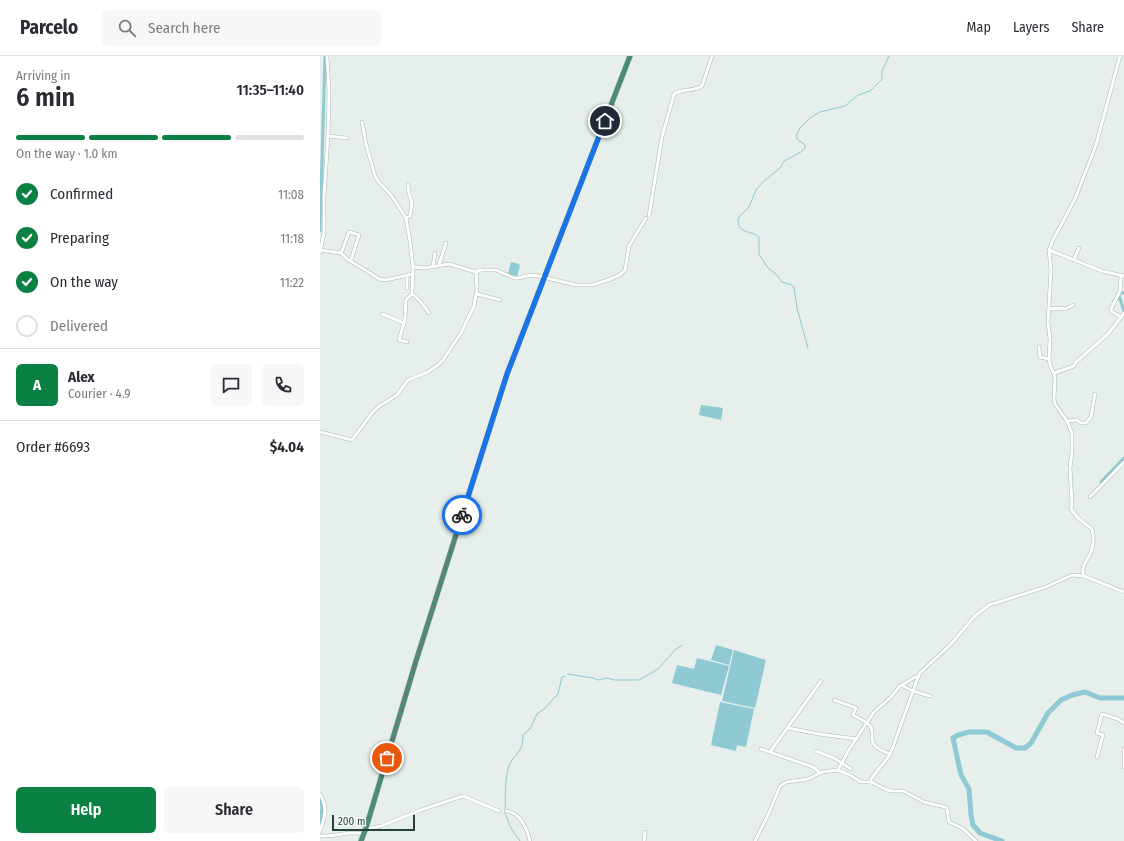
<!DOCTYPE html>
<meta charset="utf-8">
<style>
body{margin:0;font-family:"Fira Sans Condensed",sans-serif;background:#f7f7f7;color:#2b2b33;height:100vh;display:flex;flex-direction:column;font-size:15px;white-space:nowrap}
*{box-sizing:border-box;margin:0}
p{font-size:13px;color:#7c7c81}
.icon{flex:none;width:22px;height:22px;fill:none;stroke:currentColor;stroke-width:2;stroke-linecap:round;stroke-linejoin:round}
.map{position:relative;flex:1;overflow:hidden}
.panel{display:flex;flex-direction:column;background:#fff;width:320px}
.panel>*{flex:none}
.scale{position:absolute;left:12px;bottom:10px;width:83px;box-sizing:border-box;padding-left:4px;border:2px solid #24423a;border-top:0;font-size:11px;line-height:14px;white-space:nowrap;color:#24423a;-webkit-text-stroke:3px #f7fbf9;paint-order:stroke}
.pin{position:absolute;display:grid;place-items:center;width:34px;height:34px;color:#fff;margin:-17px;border:2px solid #fff;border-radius:50%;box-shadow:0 1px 4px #0007}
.courier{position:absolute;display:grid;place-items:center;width:40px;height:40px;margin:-20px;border:3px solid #1a73e8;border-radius:50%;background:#fff;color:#222;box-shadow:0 1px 5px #0007}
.overview em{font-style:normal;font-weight:600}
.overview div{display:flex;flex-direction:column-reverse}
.overview{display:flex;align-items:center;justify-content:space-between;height:68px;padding:0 16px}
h1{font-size:26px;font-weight:600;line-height:30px}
.bar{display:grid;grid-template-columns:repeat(4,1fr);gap:6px 4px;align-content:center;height:48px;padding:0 16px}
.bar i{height:5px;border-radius:3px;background:#e1e1e2}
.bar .selected{background:#0b8043}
.bar p{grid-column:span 4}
.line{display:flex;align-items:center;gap:10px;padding:0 16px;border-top:1px solid #e1e1e2}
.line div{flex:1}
.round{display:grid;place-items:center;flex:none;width:42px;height:42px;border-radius:6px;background:#f7f7f7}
ol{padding:0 16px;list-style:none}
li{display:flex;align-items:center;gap:12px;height:44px}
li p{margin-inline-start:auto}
li .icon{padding:4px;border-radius:50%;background:#0b8043;color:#fff;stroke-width:4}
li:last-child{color:#7c7c81}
li i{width:22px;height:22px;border:2px solid #e1e1e2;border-radius:50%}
.button{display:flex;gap:8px;margin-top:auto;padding:8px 16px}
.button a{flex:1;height:46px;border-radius:6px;background:#0b8043;color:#fff;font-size:16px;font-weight:600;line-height:46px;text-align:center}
.button a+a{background:#f7f7f7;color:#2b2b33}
header{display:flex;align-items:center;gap:24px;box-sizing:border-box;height:56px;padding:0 20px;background:#fff;border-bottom:1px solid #e1e1e2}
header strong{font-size:19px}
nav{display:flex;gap:22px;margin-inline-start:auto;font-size:14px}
.search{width:280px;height:36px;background:#f7f7f7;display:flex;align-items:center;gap:10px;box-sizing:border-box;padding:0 14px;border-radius:6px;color:#7c7c81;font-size:15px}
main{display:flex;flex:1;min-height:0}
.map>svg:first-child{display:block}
.water{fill:#8ec9d4}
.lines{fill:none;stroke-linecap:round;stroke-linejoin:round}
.stream{stroke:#8ec9d4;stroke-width:1}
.canal{stroke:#8ec9d4;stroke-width:3}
.river{stroke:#8ec9d4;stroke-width:5}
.minor-casing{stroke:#a8b8b2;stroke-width:4}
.trunk-casing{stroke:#c2cac8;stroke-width:6}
.minor{stroke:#fff;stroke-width:3}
.trunk{stroke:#4c8a7c;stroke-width:5}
.done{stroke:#687f78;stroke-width:4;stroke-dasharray:0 7.2}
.route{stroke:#1a73e8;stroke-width:5}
</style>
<header>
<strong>Parcelo</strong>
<div class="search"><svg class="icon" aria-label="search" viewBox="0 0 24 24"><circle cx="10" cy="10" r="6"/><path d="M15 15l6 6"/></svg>Search here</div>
<nav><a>Map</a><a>Layers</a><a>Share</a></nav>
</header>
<main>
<section class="panel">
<div class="overview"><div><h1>6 min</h1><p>Arriving in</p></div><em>11:35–11:40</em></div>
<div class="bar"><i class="selected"></i><i class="selected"></i><i class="selected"></i><i></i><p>On the way · 1.0 km</p></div>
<ol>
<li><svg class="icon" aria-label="check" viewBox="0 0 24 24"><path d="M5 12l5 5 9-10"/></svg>Confirmed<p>11:08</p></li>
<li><svg class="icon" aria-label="check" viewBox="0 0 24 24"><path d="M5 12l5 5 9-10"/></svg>Preparing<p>11:18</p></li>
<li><svg class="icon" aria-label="check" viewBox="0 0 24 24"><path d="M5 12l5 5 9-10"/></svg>On the way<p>11:22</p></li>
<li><i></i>Delivered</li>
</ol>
<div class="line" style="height:72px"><b class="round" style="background:#0b8043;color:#fff">A</b><div><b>Alex</b><p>Courier · 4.9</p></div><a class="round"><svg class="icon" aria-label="chat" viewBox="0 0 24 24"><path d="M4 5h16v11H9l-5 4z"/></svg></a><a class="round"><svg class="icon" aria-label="phone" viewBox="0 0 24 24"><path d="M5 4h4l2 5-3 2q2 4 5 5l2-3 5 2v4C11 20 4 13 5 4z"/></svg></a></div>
<div class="line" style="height:52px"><div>Order #6693</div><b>$4.04</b></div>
<div class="button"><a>Help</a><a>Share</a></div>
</section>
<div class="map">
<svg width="804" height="785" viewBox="0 0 804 785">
<rect width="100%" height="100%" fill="#e6efeb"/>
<g class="water">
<polygon points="191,206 199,208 200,210 197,220 188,218"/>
<polygon points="381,349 403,352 401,364 379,359"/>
<polygon points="396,589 413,594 409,609 391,604"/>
<polygon points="414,594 446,604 435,652 402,645"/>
<polygon points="377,602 409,610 401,639 352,627 357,609 374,613"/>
<polygon points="400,646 434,653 426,691 417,689 416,695 391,689"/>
</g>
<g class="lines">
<g class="stream">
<path d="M488,292l-11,-40 -3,-20 -2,-3 -10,-3 -6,-8 -8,-6 -9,-14v-17c-11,-8 -21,-2 -21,-19l11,-11 7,-17 7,-8 18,-15 3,-6 17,-9 4,-4v-3l-8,-6v-5l3,-6 10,-10 10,-6 25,-6 13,-11 12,-4 12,-12v-8l7,-15"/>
<polyline points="248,618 273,622 278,624 287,622 295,624 319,624 338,613 355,594 362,589"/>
<path d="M200,785c-3,-5 -7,-9 -10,-15 -2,-4 -2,-8 -5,-12 1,-16 -1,-33 4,-48 5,-13 14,-12 14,-31l7,-6 7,-15 7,-5 14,-15 4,-17 3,-1"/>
</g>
<g class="canal">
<polyline points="0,175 5,0"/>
<polyline points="804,237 798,237 804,255"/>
<polyline points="781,426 804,402"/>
<polyline points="0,744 2,752 0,766"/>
</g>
<polyline class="river" points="682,785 660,777 653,769 651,759 649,733 641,719 633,682 638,679 649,676 667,676 696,692 705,692 711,687 728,657 741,644 752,639 765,636 780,642 804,642"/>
<g class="minor-casing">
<g id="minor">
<path d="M42,66l4,22 9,32 3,5 13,14 15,23 4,23 3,26 -1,27c5,3 14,14 17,19"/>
<polyline points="8,80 27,82"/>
<path d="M329,160l13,-79 12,-43c8,-6 19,-2 28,-8l10,-30"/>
<polyline points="86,162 90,160 92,147 89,137 88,129"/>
<polyline points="0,194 21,197 27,203 50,217 59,223 66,224 93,218"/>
<polyline points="729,194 782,215 804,220"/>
<polyline points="22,195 29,176 39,179 31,204"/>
<polyline points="0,196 4,177 4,140 8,80 9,35 7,0"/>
<polyline points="754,203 759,192"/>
<polyline points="119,209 126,187"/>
<polyline points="113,210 115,197"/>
<polyline points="93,211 104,212 129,208 156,216 161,214 176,214 194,222 199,222 206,220 214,219 256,229 272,229 291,223 301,218 305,214 309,190 326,162"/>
<polyline points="801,219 800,235 791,253 791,255 801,261"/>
<polyline points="87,221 87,232"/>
<polyline points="157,238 180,244"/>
<polyline points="729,253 740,252 745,253 753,249"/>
<polyline points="62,258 84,267"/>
<polyline points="87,286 79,284 85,263 86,244 92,238"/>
<polyline points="719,291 720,301 729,303"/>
<polyline points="734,317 754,310 755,307 788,278 804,257"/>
<polyline points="747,365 757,364 761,367 766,367 771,361 775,338"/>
<polyline points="0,376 32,384 52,357 58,351 77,339 88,324 108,316 118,309 123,304 141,277 154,250 157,233 156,216"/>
<polyline points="770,441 804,406"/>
<path d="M764,520c-4,-9 4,-17 7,-24 3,-8 3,-15 1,-23l-14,-11 -7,-9 1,-6 -2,-35 2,-16v-19l-5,-12 -12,-17 -1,-5 1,-23 -5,-11 -1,-6 1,-20 -2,-17 3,-52 -2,-20 4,-10 22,-41 21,-54 24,-89"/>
<polyline points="581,629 593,635 610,640"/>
<path d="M514,644l22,8 -3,7c5,3 13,6 17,11 3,4 2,7 2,12 -1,9 11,13 18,16"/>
<polyline points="468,672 499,678 537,683"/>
<polyline points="441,693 493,711 500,717"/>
<polyline points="804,693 804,711"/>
<polyline points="496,695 514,702 531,713"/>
<polyline points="450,696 501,625"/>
<polyline points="777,701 783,679 777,677 782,658 798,663 804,667"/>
<polyline points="518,714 530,692 554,656 571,641 579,631 595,621 598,621 600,617 631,588 654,561 669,549 726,531 752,519 764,520 804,536"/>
<polyline points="551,726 551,723 569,700 573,691 598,621"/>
<path d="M0,738c8,15 5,22 0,37"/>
<path d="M186,755c14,1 21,18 24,30"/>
<polyline points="46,772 51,772 61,770 101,754 143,740 179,755"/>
<path d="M0,780c15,1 30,-6 44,-2"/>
<polyline points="324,785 325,776"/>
<polyline points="435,785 449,757 460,730 467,726 488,723 502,716 518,714 530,719 541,726 551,726 565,733 570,735 583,735 604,746 625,751 627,752 629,766 642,772 656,785"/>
</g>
</g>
<g class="trunk-casing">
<polyline id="trunk" points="41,785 46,772 96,605 187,318 310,0"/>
</g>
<use href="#minor" class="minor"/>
<use href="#trunk" class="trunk"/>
</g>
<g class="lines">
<polyline class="done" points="67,702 96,605 142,459"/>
<polyline class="route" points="142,459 187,318 285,65"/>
</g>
</svg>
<div class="scale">200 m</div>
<div class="pin" style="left:67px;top:702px;background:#ea580c"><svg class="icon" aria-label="bag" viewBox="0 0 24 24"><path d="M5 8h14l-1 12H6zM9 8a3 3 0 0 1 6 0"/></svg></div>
<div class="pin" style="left:285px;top:65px;background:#1f2937"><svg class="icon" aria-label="home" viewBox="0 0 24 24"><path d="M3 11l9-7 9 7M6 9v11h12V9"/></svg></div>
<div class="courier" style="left:142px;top:459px"><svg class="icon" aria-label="bike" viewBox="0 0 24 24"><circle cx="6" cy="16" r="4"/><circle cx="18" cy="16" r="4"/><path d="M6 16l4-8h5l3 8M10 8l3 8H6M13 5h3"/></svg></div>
</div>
</main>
